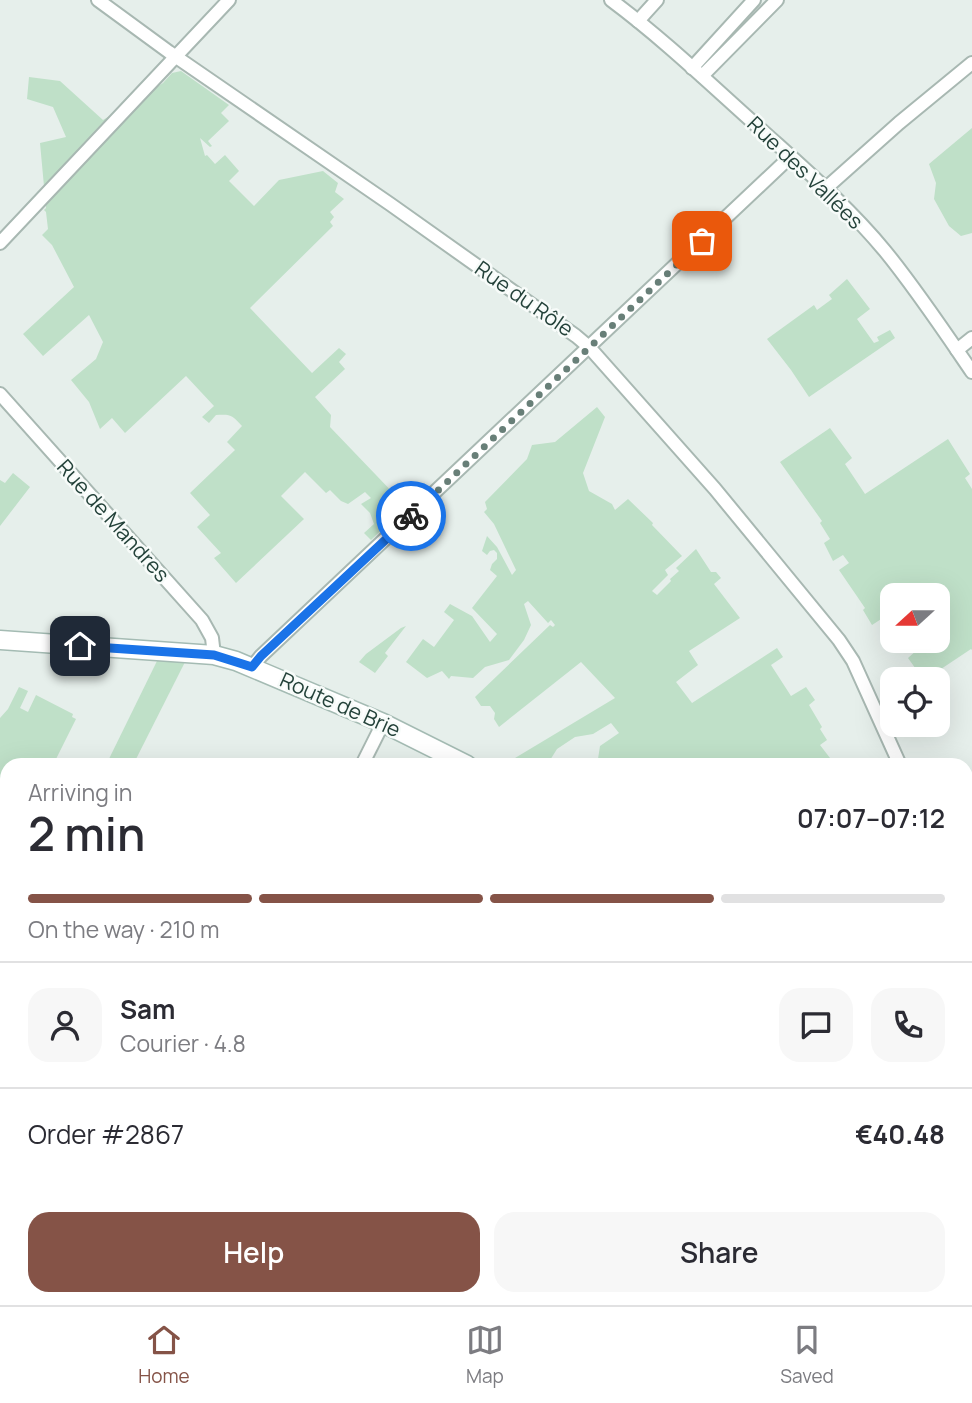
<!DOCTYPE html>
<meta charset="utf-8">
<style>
body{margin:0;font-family:Manrope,sans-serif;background:#f7f7f7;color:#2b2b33;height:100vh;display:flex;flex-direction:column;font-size:26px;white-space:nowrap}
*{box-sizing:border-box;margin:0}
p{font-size:23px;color:#7c7c81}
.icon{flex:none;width:38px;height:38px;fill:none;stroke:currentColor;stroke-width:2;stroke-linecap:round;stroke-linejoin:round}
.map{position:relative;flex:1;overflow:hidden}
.panel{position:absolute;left:0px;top:758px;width:973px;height:548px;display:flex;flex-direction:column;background:#fff;border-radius:21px 21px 0 0;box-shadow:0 7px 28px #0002}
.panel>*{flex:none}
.needle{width:46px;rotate:249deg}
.tools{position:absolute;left:880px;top:583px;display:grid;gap:14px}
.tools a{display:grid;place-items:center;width:70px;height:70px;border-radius:14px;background:#fff;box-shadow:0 7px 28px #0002;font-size:35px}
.pin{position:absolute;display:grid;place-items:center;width:60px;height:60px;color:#fff;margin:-30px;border-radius:14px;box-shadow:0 4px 10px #0006}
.courier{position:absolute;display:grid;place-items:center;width:70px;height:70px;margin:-35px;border:5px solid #1a73e8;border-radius:50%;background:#fff;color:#222;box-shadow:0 2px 9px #0007}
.headline em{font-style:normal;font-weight:600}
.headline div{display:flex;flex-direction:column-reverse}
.headline{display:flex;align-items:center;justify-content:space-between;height:119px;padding:0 28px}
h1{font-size:46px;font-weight:600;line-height:52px}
.bar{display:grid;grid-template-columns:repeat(4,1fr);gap:10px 7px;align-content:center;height:84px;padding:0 28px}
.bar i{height:9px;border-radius:5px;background:#e1e1e2}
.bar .active{background:#855347}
.bar p{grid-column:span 4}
.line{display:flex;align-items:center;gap:18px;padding:0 28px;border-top:2px solid #e1e1e2}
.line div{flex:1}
.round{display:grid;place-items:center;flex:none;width:74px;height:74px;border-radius:21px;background:#f7f7f7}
.cta{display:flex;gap:14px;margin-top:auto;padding:14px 28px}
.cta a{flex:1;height:80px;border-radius:21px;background:#855347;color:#fff;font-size:28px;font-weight:600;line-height:80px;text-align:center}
.cta a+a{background:#f7f7f7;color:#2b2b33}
.tabs{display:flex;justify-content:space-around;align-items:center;height:98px;border-top:2px solid #e1e1e2;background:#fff;font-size:19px;color:#7c7c81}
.tabs a{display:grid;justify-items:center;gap:4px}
.tabs .active{color:#855347}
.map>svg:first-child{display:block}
.green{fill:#bfe0c8}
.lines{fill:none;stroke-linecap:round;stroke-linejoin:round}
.street-casing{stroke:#a8b8b2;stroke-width:16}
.secondary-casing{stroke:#a4bbb3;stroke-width:21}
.street{stroke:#fff;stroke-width:12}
.secondary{stroke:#fff;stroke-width:18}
.rail-casing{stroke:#5f7d75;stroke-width:6}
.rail{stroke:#f7fbf9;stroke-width:3.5;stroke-dasharray:10;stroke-linecap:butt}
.street-bridge-casing{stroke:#a8b8b2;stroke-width:16;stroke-linecap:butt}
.street-bridge{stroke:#fff;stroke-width:12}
.done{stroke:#687f78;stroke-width:7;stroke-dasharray:0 12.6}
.route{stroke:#1a73e8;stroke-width:9}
.labels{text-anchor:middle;stroke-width:5;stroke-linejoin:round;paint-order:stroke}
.street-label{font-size:21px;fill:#24423a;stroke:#f7fbf9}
</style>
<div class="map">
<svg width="972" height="1305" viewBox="0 0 972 1305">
<rect width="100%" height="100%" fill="#e6efeb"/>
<g class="green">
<path d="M181,71l48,34 -8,8 8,8 -21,20 4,5 -2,1 -10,-9 5,18 2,-1 8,9 10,-9 14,16 -10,10 25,25 25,-26 44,-9 15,12 -3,9 9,7 -14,13 4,5 -4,5 3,4 -83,82 62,65 27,-25 7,6 -7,8 6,7 -30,28 16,18 -1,12 69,72 -4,4 6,8 -30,29 -7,-7 10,-9 -4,-11 -9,-9 10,-6 -6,-6 -17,12 -7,-3 -11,-11 -4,3 -21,-21 -24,24 23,23 -68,64 -22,-25 7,-5 -24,-26 13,-12 -20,-22 45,-43 -8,-8 15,-16c-10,-11 -11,-12 -26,-11l-7,8 -7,-6 12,-11 -28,-30 -61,57 -13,-15 -12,11 -11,-27 -18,-22 25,-21 7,-17 -14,-27 -46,41 -20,-22 51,-47 -22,-42 -10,-10 6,-6 -2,-17 -2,-2 2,-2 -6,-65 26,-6 -13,-30 -26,-8 2,-22 31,4 43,39 60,-37 9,-10z"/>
<polygon points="972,128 972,233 961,236 949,226 934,199 936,183 929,164"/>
<polygon points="847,279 870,309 857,319 874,343 879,341 877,337 890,330 895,338 809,397 791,370 767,339 814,305 817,310 832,299 829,295"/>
<polygon points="597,407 605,417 583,473 589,491 612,504 615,510 628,499 653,523 652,525 682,556 665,570 668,575 652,591 657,595 671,581 670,579 679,571 676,568 696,549 711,572 716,572 721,578 714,584 740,618 689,651 698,665 676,682 692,703 777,648 783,657 771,665 791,696 806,687 815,700 809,705 822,727 820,729 827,740 820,745 830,758 820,765 587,765 598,759 600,746 619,733 611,723 593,734 575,737 557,749 547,765 524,765 515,758 615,698 581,662 499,727 494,719 495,713 490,706 481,706 475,697 550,625 553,627 555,625 551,620 548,623 528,601 524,604 531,625 524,640 509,660 485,667 473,678 451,676 449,679 442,671 427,678 406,662 423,639 434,647 454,620 444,612 450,604 472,616 490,642 497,634 472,608 497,576 490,570 492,564 497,559 497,553 494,550 490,551 487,555 482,551 487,536 497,547 512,575 516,570 494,524 484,512 487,509 485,502 527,459 532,445 555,442"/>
<polygon points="830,428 852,458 845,464 865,494 948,439 970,474 965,478 972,489 972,650 971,649 926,679 923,679 908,658 927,641 938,640 938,627 949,620 938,602 938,595 934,595 930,588 919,595 892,595 892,612 872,625 863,610 865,608 839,570 849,563 843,555 833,561 824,543 830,539 820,523 822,521 780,462"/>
<polygon points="13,473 30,487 0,526 0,480 5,483"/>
<polygon points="406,626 385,653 388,656 375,673 359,662 366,654 401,628"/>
<polygon points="157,661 185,662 133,765 106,765"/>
<polygon points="19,687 28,691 20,708 28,712 36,695 73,714 72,717 76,719 53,765 7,765 7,858 5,862 7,863 7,1040 0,1037 3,1029 0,1028 0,718 8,709"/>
<polygon points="219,1299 311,1298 311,1299 308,1305 233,1305"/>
</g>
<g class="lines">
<g class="street-casing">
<g id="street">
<polyline points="98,0 169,52 390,204 576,336 589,347 715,489 839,640 853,661 900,765"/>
<path d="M611,0c51,38 97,82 145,125 44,40 91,80 129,126 31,38 59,80 87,121"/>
<polyline points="638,21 657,0"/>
<polyline points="692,68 754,0"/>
<polyline points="702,76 777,0"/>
<polyline points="825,189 899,123 972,63"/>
<polyline points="0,243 229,0"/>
<polyline points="957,350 972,338"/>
<polyline points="0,394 202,620 212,638 214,655"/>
<polyline points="252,667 261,656 790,157"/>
<polyline points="362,765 383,723"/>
<polyline points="0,1133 7,1136"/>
<polyline points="0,1242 7,1228"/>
<polyline points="0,1265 7,1268"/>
<polyline points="67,1298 80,1305"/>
<polyline points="91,1305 95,1298"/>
<polyline points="871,1305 875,1298"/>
</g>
</g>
<g class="secondary-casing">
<g id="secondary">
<polyline points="0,640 214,655 236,661 383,723 467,765"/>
<polyline points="966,1005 972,1000"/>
<polyline points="0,1045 7,1048"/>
</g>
</g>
<use href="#street" class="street"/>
<use href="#secondary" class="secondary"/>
<g class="rail-casing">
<g id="rail">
<polyline points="966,1223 972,1215"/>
<polyline points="966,1271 972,1263"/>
<polyline points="913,1305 918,1298"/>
<polyline points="949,1305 954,1298"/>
</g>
</g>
<use href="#rail" class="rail"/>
<g class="street-bridge-casing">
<polyline id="street-bridge" points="966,1273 972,1277"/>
</g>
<use href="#street-bridge" class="street-bridge"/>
</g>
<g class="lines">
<polyline class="done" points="411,516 702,241"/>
<polyline class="route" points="80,646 214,655 252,667 261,656 411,516"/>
</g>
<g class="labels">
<g class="street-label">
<text transform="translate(805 173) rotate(44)" y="7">Rue des Vallées</text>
<text transform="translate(524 299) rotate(35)" y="7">Rue du Rôle</text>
<text transform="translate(113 521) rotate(48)" y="7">Rue de Mandres</text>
<text transform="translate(340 705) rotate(24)" y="7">Route de Brie</text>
</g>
</g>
</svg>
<div class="tools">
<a><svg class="needle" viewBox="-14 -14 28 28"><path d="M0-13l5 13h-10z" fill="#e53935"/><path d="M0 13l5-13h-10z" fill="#7c7c81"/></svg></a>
<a><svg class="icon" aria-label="locate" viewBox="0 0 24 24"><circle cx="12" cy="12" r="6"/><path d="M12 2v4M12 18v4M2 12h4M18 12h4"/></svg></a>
</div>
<div class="pin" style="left:702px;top:241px;background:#ea580c"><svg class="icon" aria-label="bag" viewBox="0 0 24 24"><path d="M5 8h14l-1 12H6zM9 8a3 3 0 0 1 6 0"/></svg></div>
<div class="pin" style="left:80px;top:646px;background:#1f2937"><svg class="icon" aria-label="home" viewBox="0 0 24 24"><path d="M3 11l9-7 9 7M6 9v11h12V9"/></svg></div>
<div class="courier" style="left:411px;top:516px"><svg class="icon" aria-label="bike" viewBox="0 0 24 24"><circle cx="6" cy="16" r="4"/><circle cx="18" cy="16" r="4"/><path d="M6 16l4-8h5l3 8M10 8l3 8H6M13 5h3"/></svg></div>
<section class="panel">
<div class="headline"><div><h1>2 min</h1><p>Arriving in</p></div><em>07:07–07:12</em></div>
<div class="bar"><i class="active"></i><i class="active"></i><i class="active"></i><i></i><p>On the way · 210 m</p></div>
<div class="line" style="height:126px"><a class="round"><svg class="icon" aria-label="person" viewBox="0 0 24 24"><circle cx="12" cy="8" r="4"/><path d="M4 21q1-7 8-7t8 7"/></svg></a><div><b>Sam</b><p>Courier · 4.8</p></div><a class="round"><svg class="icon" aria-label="chat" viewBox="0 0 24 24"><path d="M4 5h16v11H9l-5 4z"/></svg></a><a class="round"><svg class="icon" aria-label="phone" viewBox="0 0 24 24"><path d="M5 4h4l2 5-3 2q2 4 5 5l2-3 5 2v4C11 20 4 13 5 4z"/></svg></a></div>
<div class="line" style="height:91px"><div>Order #2867</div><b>€40.48</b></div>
<div class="cta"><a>Help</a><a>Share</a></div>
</section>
</div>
<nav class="tabs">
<a class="active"><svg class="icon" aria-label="home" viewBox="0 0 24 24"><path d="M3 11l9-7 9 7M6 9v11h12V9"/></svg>Home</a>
<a><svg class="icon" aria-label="map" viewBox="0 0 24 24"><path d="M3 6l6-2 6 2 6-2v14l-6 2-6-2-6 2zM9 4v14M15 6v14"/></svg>Map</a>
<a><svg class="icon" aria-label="saved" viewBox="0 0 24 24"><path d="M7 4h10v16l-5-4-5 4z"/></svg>Saved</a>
</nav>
